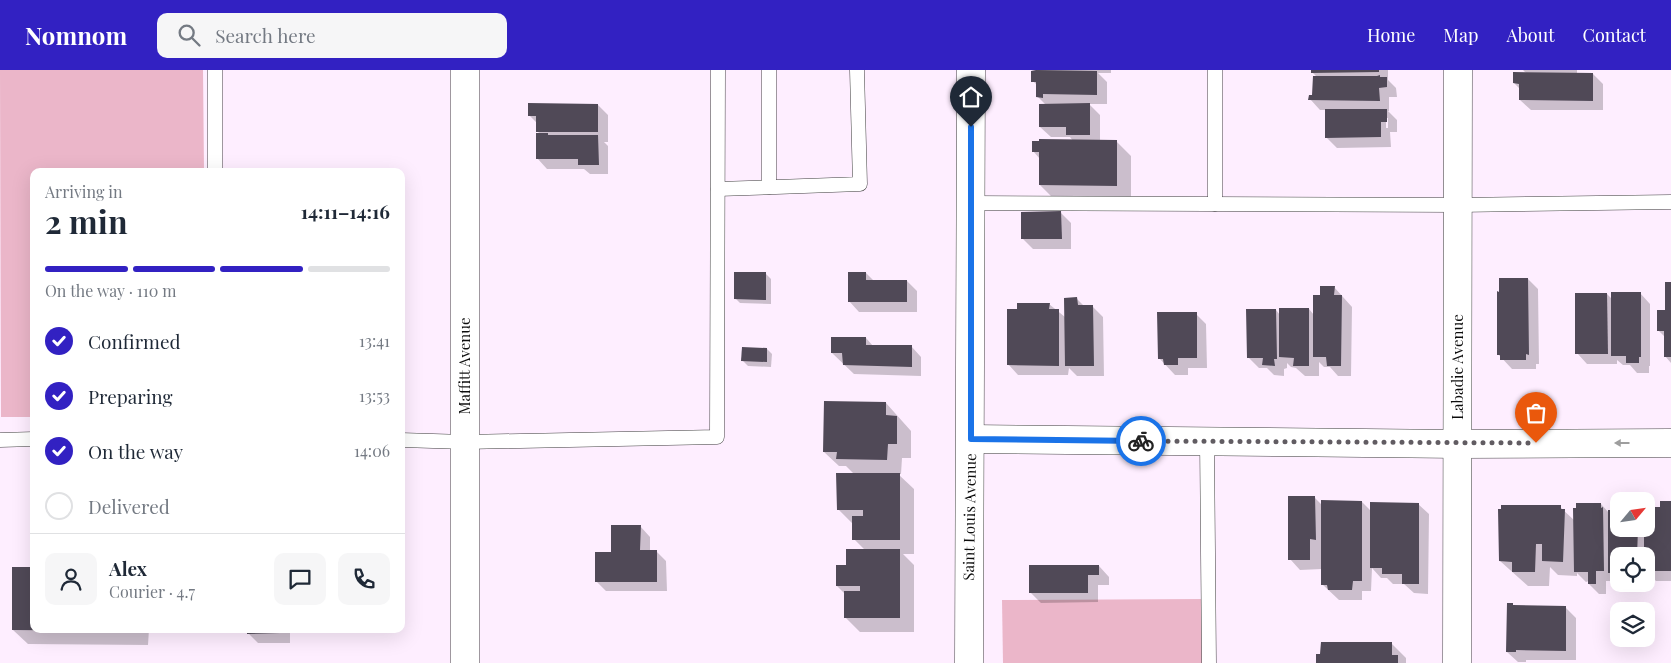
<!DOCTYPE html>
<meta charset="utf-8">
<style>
body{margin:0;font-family:"Playfair Display",serif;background:#f6f6f7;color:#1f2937;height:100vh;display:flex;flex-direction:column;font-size:19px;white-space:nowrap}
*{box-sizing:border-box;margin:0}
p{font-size:16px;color:#747a83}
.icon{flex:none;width:28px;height:28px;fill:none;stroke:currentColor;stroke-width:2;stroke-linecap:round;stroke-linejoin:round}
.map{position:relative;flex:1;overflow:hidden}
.sheet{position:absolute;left:30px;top:98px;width:375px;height:465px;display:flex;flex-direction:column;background:#fff;border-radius:10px;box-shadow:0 5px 20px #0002}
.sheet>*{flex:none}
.needle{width:32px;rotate:61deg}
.buttons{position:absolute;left:1610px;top:422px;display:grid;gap:10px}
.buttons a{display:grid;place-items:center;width:45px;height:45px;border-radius:10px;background:#fff;box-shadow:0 5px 20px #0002;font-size:25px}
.pin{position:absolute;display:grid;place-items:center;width:42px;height:42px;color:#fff;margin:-51px -21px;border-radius:50% 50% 50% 0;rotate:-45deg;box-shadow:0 0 5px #0007}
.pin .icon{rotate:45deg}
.courier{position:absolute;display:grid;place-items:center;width:50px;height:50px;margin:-25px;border:4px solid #1a73e8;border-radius:50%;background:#fff;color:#222;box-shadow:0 1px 6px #0007}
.head em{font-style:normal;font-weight:700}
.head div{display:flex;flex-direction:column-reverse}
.head{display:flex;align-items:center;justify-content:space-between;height:85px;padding:0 15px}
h1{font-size:32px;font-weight:700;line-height:38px}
.bar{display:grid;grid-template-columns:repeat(4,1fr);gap:8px 5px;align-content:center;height:60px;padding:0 15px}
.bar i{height:6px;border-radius:4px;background:#e0e1e3}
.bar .current{background:#3221c2}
.bar p{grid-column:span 4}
.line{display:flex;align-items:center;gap:12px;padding:0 15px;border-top:1px solid #e0e1e3}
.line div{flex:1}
.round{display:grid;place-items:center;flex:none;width:52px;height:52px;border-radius:10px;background:#f6f6f7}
ol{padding:0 15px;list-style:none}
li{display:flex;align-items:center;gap:15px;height:55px}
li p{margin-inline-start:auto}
li .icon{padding:5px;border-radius:50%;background:#3221c2;color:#fff;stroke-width:4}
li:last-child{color:#747a83}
li i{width:28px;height:28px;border:2px solid #e0e1e3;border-radius:50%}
header{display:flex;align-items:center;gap:30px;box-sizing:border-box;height:70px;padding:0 25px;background:#3221c2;color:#fff}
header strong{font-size:24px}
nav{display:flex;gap:28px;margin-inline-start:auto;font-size:18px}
.search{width:350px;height:45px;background:#f6f6f7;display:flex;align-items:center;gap:12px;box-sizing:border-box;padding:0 18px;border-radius:10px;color:#747a83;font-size:19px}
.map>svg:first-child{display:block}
.green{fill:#ebb6c9}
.shadow{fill:#0003;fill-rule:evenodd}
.building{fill:#504957}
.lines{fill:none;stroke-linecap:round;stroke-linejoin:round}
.service-casing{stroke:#404040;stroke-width:15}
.minor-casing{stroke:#404040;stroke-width:29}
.tertiary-casing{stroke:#404040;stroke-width:29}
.service{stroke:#fff;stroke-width:14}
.minor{stroke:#fff;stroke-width:28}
.tertiary{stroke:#fff;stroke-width:28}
.oneway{fill:#9e9e9e}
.done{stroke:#615c62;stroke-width:5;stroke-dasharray:0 9}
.route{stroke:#1a73e8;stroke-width:6}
.labels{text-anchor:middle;stroke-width:5;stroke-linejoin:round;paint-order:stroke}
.street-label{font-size:15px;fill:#0d0d0d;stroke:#fff}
</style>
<header>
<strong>Nomnom</strong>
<div class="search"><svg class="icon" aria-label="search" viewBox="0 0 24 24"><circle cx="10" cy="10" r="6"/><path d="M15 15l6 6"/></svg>Search here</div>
<nav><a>Home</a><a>Map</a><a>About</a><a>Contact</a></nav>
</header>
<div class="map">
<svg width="1671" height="593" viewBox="0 0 1671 593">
<rect width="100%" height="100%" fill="#feeeff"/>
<g class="green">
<polygon points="0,0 203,0 204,101 34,101 34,347 1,347"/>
<polygon points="1203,529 1203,593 1003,593 1002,530"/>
</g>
<g class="shadow">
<polygon points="1038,0 1111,0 1111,3 1098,3 1107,12 1107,34 1089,34 1100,45 1100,71 1116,71 1131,86 1131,130 1055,130 1040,115 1040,89 1033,81 1073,71 1070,67 1051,67 1040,57 1046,35 1038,27 1038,16 1033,11"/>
<path d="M1312,0h76v10l8,8 1,9h-8v14h-1l9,9v12h-7l1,15 -54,1 -11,-11v-27h-6l-10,-11 4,-3 3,-19 -5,-5zM1386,48h2v10h-2z"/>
<polygon points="1523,0 1577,0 1577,4 1593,4 1603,14 1603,40 1531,40 1520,30 1520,19 1514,13 1527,4"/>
<polygon points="598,35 608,45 608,72 604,72 608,76 608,104 590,104 584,99 547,99 537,88 540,64 538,62 538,54 529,45"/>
<polygon points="1061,143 1071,153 1071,179 1033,179 1023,169"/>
<polygon points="866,203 874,211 907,211 917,221 917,242 859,242 849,231"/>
<polygon points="766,204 771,209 771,234 740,233 735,228"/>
<polygon points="1528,209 1538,219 1539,294 1536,294 1536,299 1512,299 1498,284"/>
<polygon points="1671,213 1671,293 1665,286 1665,267 1658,260 1667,241"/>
<polygon points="1334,217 1352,237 1351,306 1338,306 1330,297 1324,297 1319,292 1319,306 1305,306 1296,298 1291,297 1287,293 1287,298 1284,299 1284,306 1274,305 1267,298 1259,298 1248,287 1276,240 1280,245 1309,239 1314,245 1321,226"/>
<polygon points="1640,223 1650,234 1650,296 1649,296 1649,303 1637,303 1630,295 1623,295 1617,290 1617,294 1587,294 1577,283 1607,224 1612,229"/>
<polygon points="1077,229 1085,237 1093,237 1103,247 1104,306 1077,306 1069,298 1068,305 1018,305 1008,294 1049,234 1065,247"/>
<polygon points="1196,244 1206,254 1207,298 1188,298 1188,305 1175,305 1159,288"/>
<polygon points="866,268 873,276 911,276 921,287 921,306 854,304 832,283"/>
<polygon points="767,279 772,284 771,297 748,296 743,291"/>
<polygon points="886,333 911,361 911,388 902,388 901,404 898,404 914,419 914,484 903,484 914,495 914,562 860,562 845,547 845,524 837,516 848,496 865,480 854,469 853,454 838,439 854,404 846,396 839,396 824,382"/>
<polygon points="1315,428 1322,435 1362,432 1371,441 1418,434 1429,444 1428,524 1414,523 1404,514 1393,514 1387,508 1381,508 1372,498 1371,521 1362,521 1362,530 1339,530 1322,514 1322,499 1300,500 1290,489"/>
<polygon points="1671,432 1671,511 1656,511 1647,502 1646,513 1646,486 1619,486 1619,514 1636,514 1635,520 1622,520 1613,511 1606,511 1606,524 1599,524 1589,514 1589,511 1586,512 1577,503 1577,506 1558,505 1550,497 1549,516 1528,516 1500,491 1560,437 1575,451 1601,434 1609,443 1619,459 1646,459 1662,439"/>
<polygon points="640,456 650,467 650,481 656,481 666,491 667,521 606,521 596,511 612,483"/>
<polygon points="1099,496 1109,507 1109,515 1098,515 1098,532 1041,533 1030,522"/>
<polygon points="1513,535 1515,536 1566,538 1576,548 1576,590 1526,590 1526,592 1518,592 1507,582"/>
<polygon points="34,559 149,559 148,575 28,574 13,560"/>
<polygon points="248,559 290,559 290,573 258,573 248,563"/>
<polygon points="1391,573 1406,588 1406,593 1318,593"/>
</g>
<g class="building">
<polygon points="1036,0 1097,1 1097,25 1043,24 1043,28 1036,27 1036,12 1031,12 1031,1"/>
<polygon points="1311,0 1379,0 1379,2 1311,3"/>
<polygon points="1513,2 1593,3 1593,31 1519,30 1519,14 1513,13"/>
<polygon points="1380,5 1380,7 1387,7 1387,17 1379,18 1380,31 1308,30 1309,25 1312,25 1313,6 1377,6"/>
<polygon points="528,33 598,34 598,62 536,62 536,46 528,46"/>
<polygon points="1090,33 1090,65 1066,65 1066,57 1039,57 1039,34"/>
<polygon points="1325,39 1387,39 1387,52 1381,52 1381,67 1325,68"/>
<polygon points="536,63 548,63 548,65 598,65 599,95 578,95 578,89 536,89"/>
<polygon points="1039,69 1117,70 1117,116 1039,115 1039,82 1032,82 1032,71 1039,71"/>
<polygon points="1061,141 1062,169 1021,169 1021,142"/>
<polygon points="734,202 766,202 766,230 734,229"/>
<polygon points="848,202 866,202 866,210 907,210 907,232 848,232"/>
<polygon points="1499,208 1528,208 1529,285 1526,284 1526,290 1500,290 1500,285 1497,285 1497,221 1499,222"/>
<polygon points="1665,212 1671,212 1671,287 1664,287 1664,261 1657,261 1657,240 1665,240"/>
<polygon points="1320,216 1335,216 1334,225 1342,225 1341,296 1327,296 1326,287 1313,287 1313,225 1320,225"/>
<polygon points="1611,222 1641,222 1641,287 1639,287 1639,293 1626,293 1626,286 1611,286"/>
<polygon points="1575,223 1607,223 1608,284 1575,284"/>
<polygon points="1077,227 1078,235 1093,235 1094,296 1065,296 1064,228"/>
<polygon points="1017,233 1050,233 1049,239 1059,239 1059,296 1007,295 1007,239 1017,239"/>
<polygon points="1279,238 1309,238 1309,296 1293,296 1294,288 1279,287"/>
<polygon points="1246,239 1276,239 1277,289 1274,289 1275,296 1262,295 1263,288 1247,288"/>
<polygon points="1157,242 1197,242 1197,288 1178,288 1178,295 1164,295 1163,289 1158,289"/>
<polygon points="831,267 866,267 866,275 912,275 912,297 843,295 842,283 831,283"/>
<polygon points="742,277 767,278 767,292 741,291"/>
<polygon points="824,331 886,332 886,345 897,346 897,374 888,374 887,390 836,389 837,382 823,382"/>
<polygon points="836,403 900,403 900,470 852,470 852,446 863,446 863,440 837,440"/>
<polygon points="1288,426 1315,426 1316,470 1310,469 1310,490 1288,490"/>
<polygon points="1321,430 1362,431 1362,511 1353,511 1352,520 1328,520 1327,515 1321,515"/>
<polygon points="1660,431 1671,431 1671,501 1646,501 1646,486 1644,486 1644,459 1646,459 1646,437 1660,437"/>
<polygon points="1370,432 1419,433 1419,514 1402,514 1402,504 1382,504 1382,498 1370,498"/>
<polygon points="1576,433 1601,433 1601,438 1603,437 1604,501 1596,501 1596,514 1588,514 1588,502 1574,502 1573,438 1576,438"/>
<polygon points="1501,435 1561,435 1561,439 1565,439 1563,492 1542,491 1542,474 1536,474 1535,502 1512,502 1512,492 1499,491 1498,439 1501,439"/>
<polygon points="1608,440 1619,440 1619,459 1638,459 1637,486 1619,486 1619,510 1610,510 1610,503 1608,503"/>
<polygon points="611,455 641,455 640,480 657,480 657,512 595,512 595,482 611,482"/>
<polygon points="846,479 900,479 900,548 844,548 844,521 860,521 860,516 836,516 836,495 846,495"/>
<polygon points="1029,495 1099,495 1099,505 1088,505 1088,523 1029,523"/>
<polygon points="12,497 34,497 34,559 134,559 134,561 12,560"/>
<polygon points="1507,533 1513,533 1513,535 1566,536 1566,581 1516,580 1516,582 1506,582"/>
<polygon points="247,559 280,559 280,563 247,564"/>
<polygon points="1321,572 1392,572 1392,585 1398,585 1398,593 1316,593 1316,584 1320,584"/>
</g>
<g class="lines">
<g class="service-casing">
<g id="service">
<polyline points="1215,0 1215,134"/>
<polyline points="215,101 215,0"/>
<polyline points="769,117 769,0"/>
<polyline points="718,119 860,114 857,0"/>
<polyline points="971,133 1458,135 1671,132"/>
<polyline points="0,370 34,369"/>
<polyline points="401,370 465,372 717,367 718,0"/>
<polyline points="1207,371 1209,593"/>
</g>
</g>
<g class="minor-casing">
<g id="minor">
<polyline points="971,369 1458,374 1671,373"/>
<polyline points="465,593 465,0"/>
<polyline points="1457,593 1458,0"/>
</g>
</g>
<g class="tertiary-casing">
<polyline id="tertiary" points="969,593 971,0"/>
</g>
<use href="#service" class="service"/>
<use href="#minor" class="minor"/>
<use href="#tertiary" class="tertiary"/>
</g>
<defs><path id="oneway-solid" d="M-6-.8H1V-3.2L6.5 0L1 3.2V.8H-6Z" transform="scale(1.25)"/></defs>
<use class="oneway" href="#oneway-solid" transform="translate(1622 373) rotate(180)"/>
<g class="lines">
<polyline class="done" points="1141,371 1536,373"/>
<polyline class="route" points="971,57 971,369 1141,371"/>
</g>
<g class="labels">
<g class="street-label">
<text transform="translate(465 296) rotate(-90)" y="5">Maffitt Avenue</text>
<text transform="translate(1458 297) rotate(-90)" y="5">Labadie Avenue</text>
<text transform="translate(970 447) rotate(-89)" y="5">Saint Louis Avenue</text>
</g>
</g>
</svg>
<div class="buttons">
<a><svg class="needle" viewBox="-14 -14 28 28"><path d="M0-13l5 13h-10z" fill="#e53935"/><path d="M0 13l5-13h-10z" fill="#747a83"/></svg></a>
<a><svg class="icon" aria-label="locate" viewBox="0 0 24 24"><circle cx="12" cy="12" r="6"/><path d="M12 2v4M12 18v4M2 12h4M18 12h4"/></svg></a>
<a><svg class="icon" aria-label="layers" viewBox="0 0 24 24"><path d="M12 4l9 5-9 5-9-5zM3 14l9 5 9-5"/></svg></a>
</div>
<div class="pin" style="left:1536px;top:373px;background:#ea580c"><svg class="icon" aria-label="bag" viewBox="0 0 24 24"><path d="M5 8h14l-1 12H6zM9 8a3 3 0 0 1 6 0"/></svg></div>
<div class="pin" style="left:971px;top:57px;background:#1f2937"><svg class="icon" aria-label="home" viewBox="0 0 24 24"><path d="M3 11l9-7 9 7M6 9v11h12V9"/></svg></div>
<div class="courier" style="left:1141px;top:371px"><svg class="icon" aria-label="bike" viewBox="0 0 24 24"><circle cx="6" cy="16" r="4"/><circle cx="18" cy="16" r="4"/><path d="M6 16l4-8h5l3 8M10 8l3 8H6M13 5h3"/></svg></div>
<section class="sheet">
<div class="head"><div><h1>2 min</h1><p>Arriving in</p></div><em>14:11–14:16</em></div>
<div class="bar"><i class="current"></i><i class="current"></i><i class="current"></i><i></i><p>On the way · 110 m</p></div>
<ol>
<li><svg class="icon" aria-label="check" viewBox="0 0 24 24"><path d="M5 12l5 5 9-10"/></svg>Confirmed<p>13:41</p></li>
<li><svg class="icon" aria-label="check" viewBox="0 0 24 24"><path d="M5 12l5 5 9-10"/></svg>Preparing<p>13:53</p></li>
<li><svg class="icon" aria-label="check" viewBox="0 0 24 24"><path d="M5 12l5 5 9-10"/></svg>On the way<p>14:06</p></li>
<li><i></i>Delivered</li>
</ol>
<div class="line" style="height:90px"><a class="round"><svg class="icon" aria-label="person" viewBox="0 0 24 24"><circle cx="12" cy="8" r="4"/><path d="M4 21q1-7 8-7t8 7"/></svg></a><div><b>Alex</b><p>Courier · 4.7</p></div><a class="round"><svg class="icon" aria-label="chat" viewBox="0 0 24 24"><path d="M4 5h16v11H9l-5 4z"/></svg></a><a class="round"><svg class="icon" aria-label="phone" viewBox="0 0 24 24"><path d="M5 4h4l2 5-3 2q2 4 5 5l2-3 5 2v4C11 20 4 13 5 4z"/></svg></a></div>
</section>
</div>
